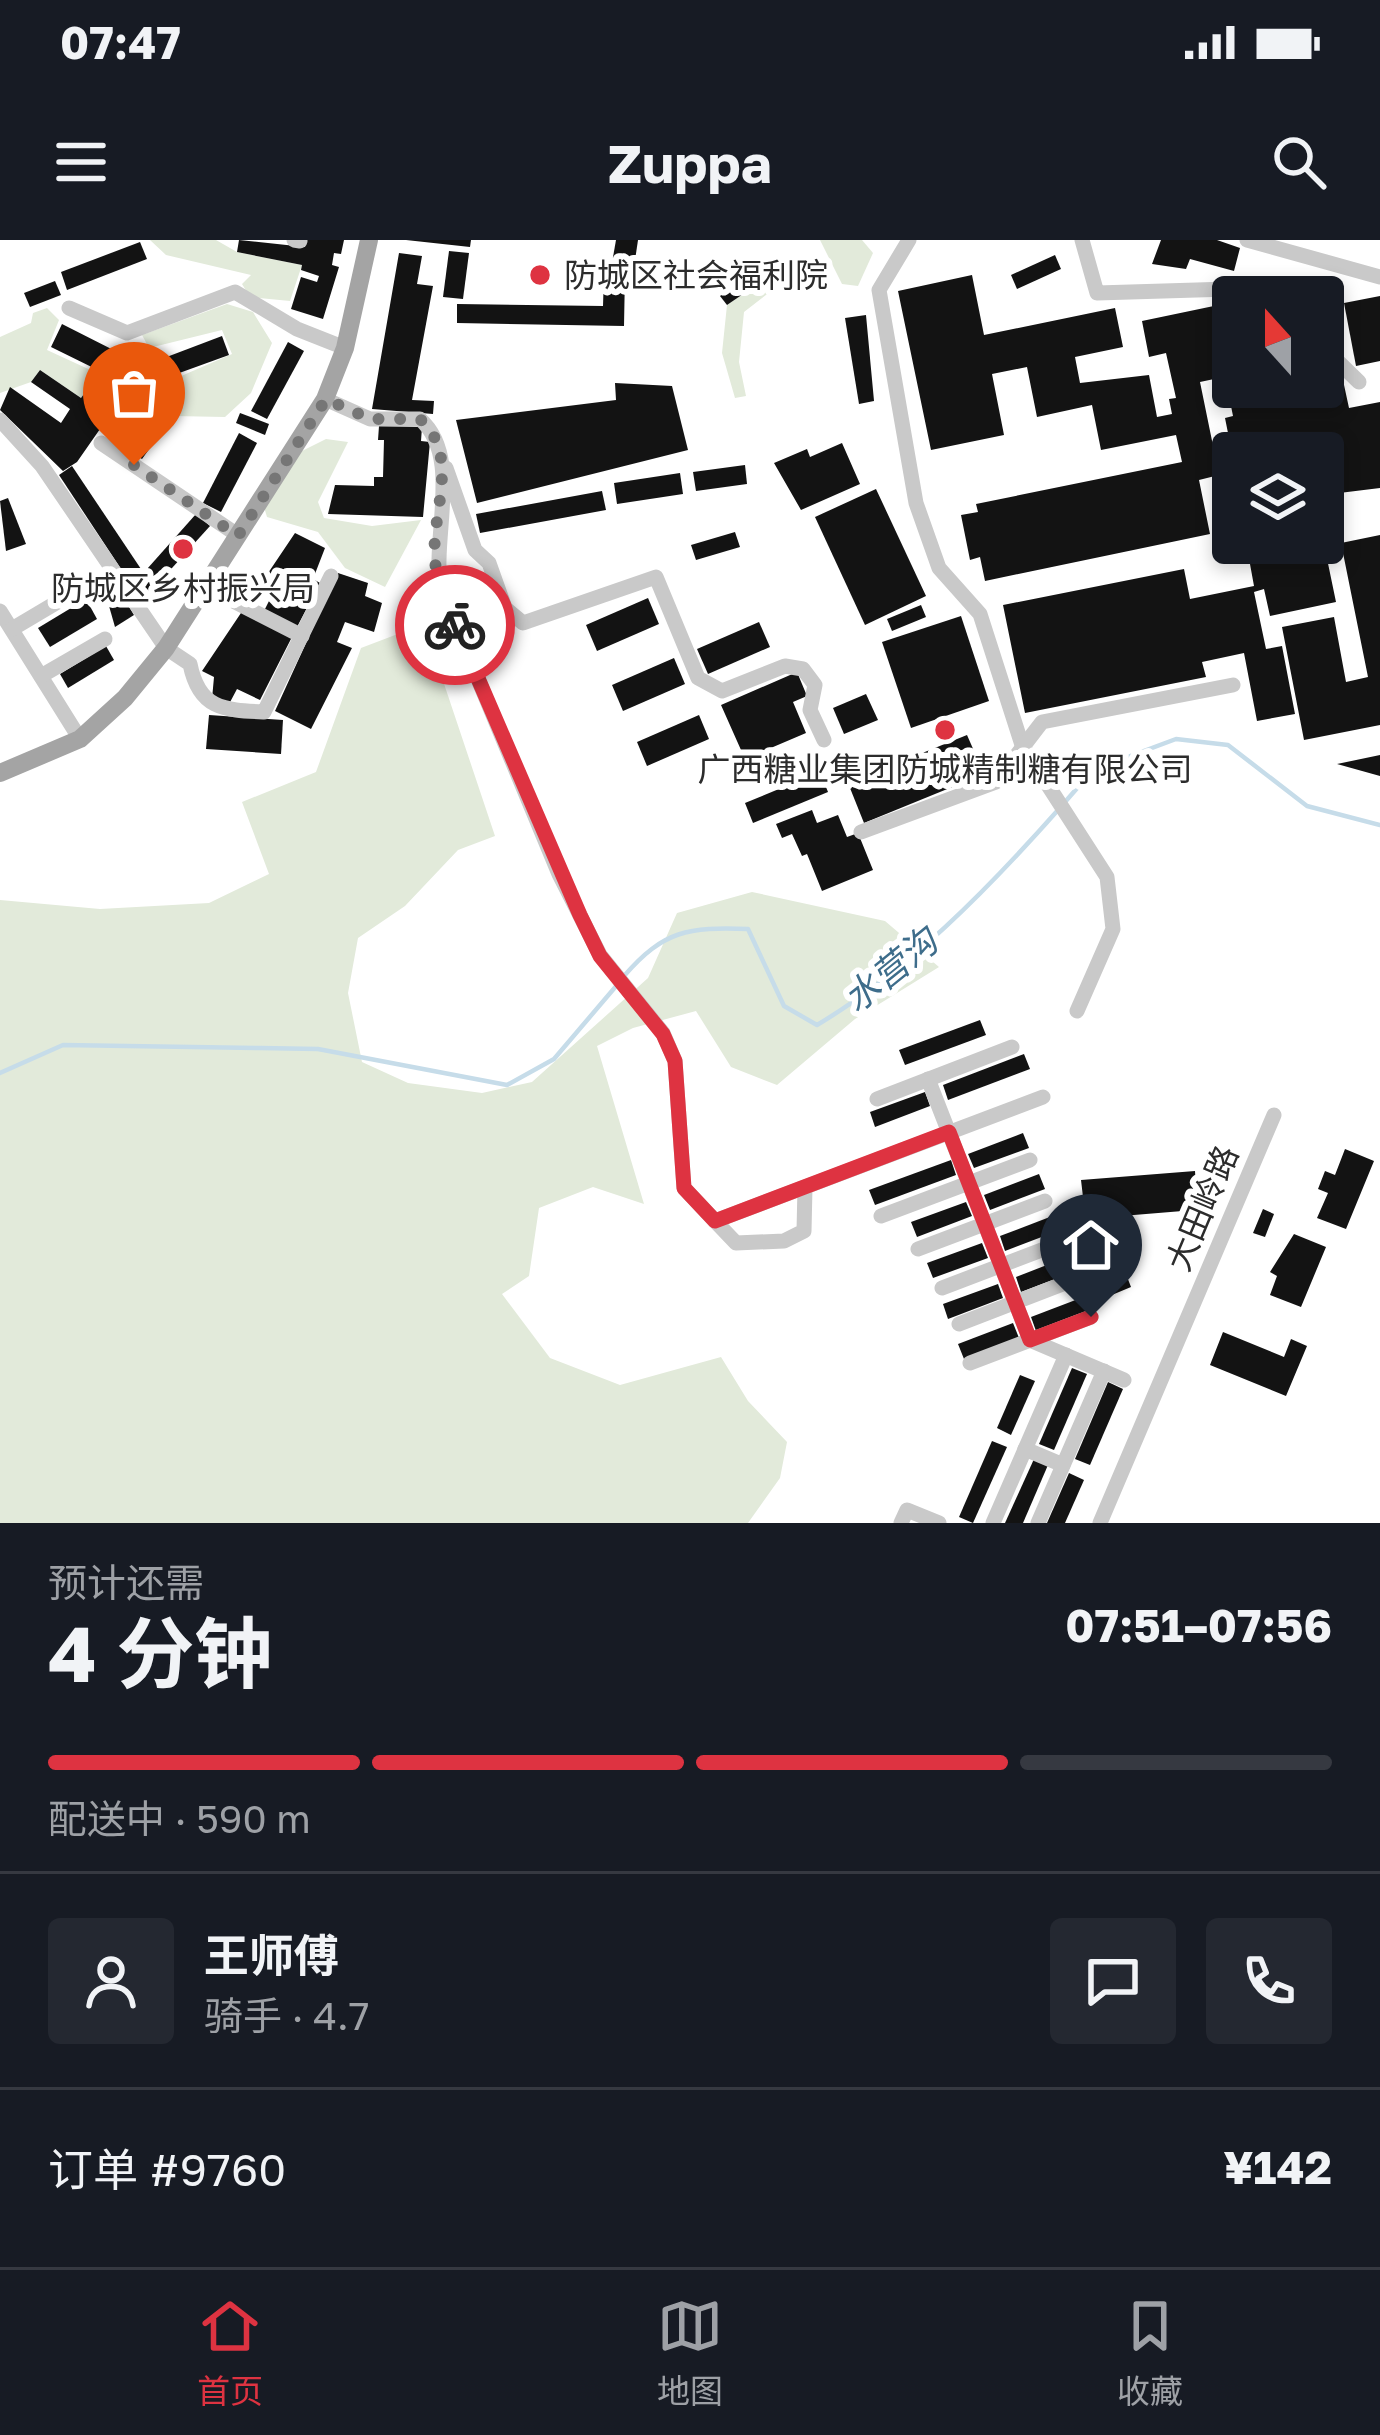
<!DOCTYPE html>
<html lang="zh">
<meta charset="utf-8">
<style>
body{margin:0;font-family:"Golos Text","Noto Sans SC",sans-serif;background:#242831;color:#f1f3f6;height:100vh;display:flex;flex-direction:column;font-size:45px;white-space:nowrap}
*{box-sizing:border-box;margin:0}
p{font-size:39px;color:#9ea1a6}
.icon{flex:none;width:66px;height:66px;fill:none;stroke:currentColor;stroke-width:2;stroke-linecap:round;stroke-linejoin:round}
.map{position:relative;height:1283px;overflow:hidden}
.sheet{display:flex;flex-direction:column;background:#171b24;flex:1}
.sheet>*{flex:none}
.needle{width:78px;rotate:339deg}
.tools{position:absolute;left:1212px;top:36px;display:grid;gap:24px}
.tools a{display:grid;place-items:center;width:132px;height:132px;border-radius:12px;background:#171b24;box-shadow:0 6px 18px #0003;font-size:60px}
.pin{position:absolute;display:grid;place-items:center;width:102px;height:102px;color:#fff;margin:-123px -51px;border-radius:50% 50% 50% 0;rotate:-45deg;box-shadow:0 0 12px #0007}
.pin .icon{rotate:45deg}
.courier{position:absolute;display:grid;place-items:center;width:120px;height:120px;margin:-60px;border:9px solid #de3341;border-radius:50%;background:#fff;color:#222;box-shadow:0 3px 15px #0007}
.overview em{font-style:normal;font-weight:700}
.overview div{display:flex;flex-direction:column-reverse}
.overview{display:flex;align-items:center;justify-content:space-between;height:204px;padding:0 48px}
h1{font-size:78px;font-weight:700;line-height:90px}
.bar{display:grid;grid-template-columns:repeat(4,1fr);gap:18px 12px;align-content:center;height:144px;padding:0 48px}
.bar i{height:15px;border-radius:9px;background:#363941}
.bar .active{background:#de3341}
.bar p{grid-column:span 4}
.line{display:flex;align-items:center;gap:30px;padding:0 48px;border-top:3px solid #363941}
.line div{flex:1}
.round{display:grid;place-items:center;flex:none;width:126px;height:126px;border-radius:12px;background:#242831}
.status{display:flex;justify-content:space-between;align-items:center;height:84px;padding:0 60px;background:#171b24;direction:ltr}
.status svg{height:33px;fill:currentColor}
header{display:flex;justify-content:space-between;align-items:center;height:156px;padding:0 48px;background:#171b24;font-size:54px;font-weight:700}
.tab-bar{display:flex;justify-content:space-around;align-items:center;height:168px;border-top:3px solid #363941;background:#171b24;font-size:33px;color:#9ea1a6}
.tab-bar a{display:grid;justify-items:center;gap:6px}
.tab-bar .active{color:#de3341}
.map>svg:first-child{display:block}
.green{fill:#e2eada}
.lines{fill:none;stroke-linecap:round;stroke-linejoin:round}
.stream{stroke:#c6dce9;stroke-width:4.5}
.building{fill:#131313}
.minor{stroke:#c9c9c9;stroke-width:15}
.major{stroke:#a4a4a4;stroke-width:18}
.done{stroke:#767676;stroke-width:12;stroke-dasharray:0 21.6}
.route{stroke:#de3341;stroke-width:15}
.poi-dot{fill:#de3341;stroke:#fff;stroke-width:4.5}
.labels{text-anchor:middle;stroke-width:12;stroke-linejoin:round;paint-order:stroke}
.poi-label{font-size:33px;fill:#2c2c2c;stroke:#fff}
.street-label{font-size:33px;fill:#2c2c2c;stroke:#fff}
.water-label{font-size:36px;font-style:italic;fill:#3e6d8b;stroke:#fff}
</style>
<div class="status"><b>07:47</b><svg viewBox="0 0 49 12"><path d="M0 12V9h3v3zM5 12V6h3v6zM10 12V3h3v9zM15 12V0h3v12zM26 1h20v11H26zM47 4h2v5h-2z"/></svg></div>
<header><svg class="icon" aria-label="menu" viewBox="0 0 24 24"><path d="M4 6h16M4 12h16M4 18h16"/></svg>Zuppa<svg class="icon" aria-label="search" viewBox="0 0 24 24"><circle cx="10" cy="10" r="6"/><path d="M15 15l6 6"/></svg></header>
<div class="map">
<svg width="1380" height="1283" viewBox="0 0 1380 1283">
<rect width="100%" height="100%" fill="#fff"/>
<g class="green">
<polygon points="150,0 216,0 237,12 302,25 290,61 250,57 242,44 251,35 166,15"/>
<polygon points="820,0 862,0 873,13 858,46 842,44"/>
<polygon points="780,29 788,38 744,72 739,122 746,156 735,158 722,113 727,65"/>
<polygon points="227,64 253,72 272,103 251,153 225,177 173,176 152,161 136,183 87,150 81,158 40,130 31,142 0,153 0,97 31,83 33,73 47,68 59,80 47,110 136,151 150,127 159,124 172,140 232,114 222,90 149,108 142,95"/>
<polygon points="326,199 348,202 318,262 324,278 372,286 421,280 385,347 345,328 318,292 267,277 264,267 302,211"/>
<polygon points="424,384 495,596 458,610 405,666 358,698 348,753 362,822 408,843 482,853 532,842 648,738 677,673 752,652 885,681 939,727 855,779 777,845 731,827 696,771 633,788 597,806 644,964 593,947 539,968 529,1036 502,1054 550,1118 620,1145 721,1117 748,1161 787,1202 780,1238 748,1283 0,1283 0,660 100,669 209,663 269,634 242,562 316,532 361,408"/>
</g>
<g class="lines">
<g class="stream">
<polyline points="1065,562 1093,530 1176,499 1228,505 1307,566 1380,585"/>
<path d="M624,736c40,-46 64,-49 124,-47l36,77 33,19c92,-55 170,-135 241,-215"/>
<polyline points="0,833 63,805 260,808 318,809 507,845 554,819 617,745"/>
</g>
</g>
<g class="building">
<polygon points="239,0 305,7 307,0 344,0 341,14 334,13 332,25 339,27 323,79 291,69 301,37 317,42 319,36 301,30 302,25 237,12"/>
<polygon points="406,0 471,0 470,7"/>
<polygon points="616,0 638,0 634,27 612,23"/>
<polygon points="1161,0 1217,0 1240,8 1234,31 1190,19 1186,29 1152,24"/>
<polygon points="140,2 147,19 67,50 61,32"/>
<polygon points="449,11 469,13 463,59 443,57"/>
<polygon points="399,13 422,16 417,44 433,46 412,160 434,161 433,174 372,169"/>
<polygon points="1055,15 1061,29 1017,49 1011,35"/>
<polygon points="774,19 780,29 727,65 720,56"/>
<polygon points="604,33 625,33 624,86 457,83 457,64 603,66"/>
<polygon points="972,35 984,95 1115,68 1123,107 1075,117 1080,143 1149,135 1157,177 1172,174 1169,159 1176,158 1166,113 1149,117 1142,81 1233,62 1233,135 1200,142 1219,235 1199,240 1210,294 985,341 980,317 970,320 961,275 978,272 976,264 1182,222 1176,195 1101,210 1092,165 1037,177 1027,127 992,134 1004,195 931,210 898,51"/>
<polygon points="55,41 61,55 30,67 24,53"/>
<polygon points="1380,56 1380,121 1356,126 1344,63"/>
<polygon points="866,75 874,161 859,164 845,78"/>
<polygon points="62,84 137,122 131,133 122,129 116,139 51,107"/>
<polygon points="222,96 229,115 171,136 164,118"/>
<polygon points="288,102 304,111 267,179 251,171"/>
<polygon points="40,130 81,158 87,150 136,183 152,161 173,176 142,219 100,189 77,222 63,231 0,170 10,147 61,183 70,169 31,142"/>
<polygon points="1341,131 1349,168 1380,162 1380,248 1323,255 1323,213 1307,213 1303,194 1293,195 1296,213 1232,213 1225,178 1233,176 1229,156 1274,147 1278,167 1297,163 1293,147 1323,147 1323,135"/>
<polygon points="615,143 672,146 688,210 477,263 456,180 616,160"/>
<polygon points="240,173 269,184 265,195 236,183"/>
<polygon points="379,186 422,187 421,201 430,202 423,277 328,274 335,245 374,246 374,237 383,237 384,200 378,200"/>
<polygon points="239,193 257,203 221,272 203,263"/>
<polygon points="842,203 860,244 801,270 774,223 807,209 810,217"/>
<polygon points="745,225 747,244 696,251 693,232"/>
<polygon points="72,226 143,332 129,341 59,235"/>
<polygon points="680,233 683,254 617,264 614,243"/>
<polygon points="876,249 926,356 865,385 815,277"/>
<polygon points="602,251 606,270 480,293 476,274"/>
<polygon points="8,258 26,304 6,311 0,261"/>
<polygon points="196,274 210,286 144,359 131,347"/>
<polygon points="735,292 740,307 696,320 691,305"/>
<polygon points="295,293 325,308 313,339 320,343 297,387 264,371 272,355 258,348"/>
<polygon points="1380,295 1380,485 1304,500 1282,387 1334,377 1346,442 1368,437 1341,303"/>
<polygon points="1325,309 1336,362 1270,376 1264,349 1254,352 1266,409 1282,406 1295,474 1257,481 1244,413 1202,422 1206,437 1025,473 1003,365 1184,329 1190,359 1254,346 1250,324"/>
<polygon points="338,333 368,343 365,356 382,363 374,392 345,382 337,402 352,408 311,489 275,471"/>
<polygon points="123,357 134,375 115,387 109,366"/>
<polygon points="648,358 659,384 597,411 586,385"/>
<polygon points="86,359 97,379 50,407 38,388"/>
<polygon points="921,365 926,377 892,391 887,379"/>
<polygon points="243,370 293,395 260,460 237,449 228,466 212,459 214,437 202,431"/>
<polygon points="961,376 989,461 911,488 882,402"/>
<polygon points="759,382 770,407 708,434 697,409"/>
<polygon points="106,406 114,420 68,448 60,434"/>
<polygon points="674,418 685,444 623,471 612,445"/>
<polygon points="797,432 807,456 793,462 806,493 745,519 721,465"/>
<polygon points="866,454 878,480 844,494 833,468"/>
<polygon points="209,475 283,480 281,514 206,509"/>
<polygon points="699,475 709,499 647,526 637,502"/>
<polygon points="967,495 984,534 864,583 848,543"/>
<polygon points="1380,515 1380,536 1337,524"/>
<polygon points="820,532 828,552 753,583 745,563"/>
<polygon points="812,570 817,583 838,575 847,597 858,593 873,630 822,651 807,614 802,616 792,594 782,598 776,584"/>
<polygon points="980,780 986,795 905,825 899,810"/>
<polygon points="1024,814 1030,829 948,860 943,845"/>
<polygon points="925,852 930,866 875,887 870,872"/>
<polygon points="1023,893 1029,908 974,928 968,914"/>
<polygon points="1345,909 1374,921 1346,989 1317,978 1328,953 1318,949 1325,931 1335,935"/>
<polygon points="951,920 956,935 875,965 869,950"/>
<polygon points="1195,931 1196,948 1205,948 1207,969 1085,979 1092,997 1109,990 1131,1047 1107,1057 1076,979 1075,958 1083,957 1081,940"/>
<polygon points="1039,934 1045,949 990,970 984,955"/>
<polygon points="966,962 972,976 917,997 911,982"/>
<polygon points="1263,969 1274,974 1265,997 1253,993"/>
<polygon points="1055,975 1060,990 1005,1011 1000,996"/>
<polygon points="1294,994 1326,1007 1301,1067 1270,1055 1277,1036 1270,1032"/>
<polygon points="982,1003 988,1018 933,1038 927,1023"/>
<polygon points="1070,1016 1076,1031 1021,1052 1016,1037"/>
<polygon points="998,1044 1003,1058 948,1079 943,1064"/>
<polygon points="1086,1056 1091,1071 1036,1091 1031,1077"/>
<polygon points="1013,1083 1019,1098 964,1119 958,1104"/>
<polygon points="1223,1092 1284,1117 1291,1099 1307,1106 1286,1156 1210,1125"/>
<polygon points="1072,1128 1087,1134 1054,1210 1039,1204"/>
<polygon points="1020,1135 1035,1141 1011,1195 997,1188"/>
<polygon points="1108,1142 1123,1149 1090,1225 1075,1219"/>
<polygon points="992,1201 1007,1207 973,1283 959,1277"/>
<polygon points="1034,1219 1048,1225 1023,1283 1005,1283"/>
<polygon points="1069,1233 1084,1240 1065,1283 1047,1283"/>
</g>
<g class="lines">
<g class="minor">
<polyline points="294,0 300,1"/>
<polyline points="909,0 879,50 916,263 939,328 980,374 1022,505 1107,637 1113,689 1077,771"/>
<polyline points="1082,0 1097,53 1263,48 1272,57"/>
<polyline points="1247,0 1380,37"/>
<polyline points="69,68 127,93 235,52 297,89 345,108"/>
<polyline points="1323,107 1359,142"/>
<path d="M325,159l45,20h50c43,38 11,118 21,171l118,284 41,81 63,78 12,28 9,127 31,33 328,-124"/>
<path d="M0,180l42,46 124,182 24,16c9,45 33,46 74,48l67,-136"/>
<polyline points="101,203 239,296"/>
<polyline points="446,228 475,310 489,323 505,368 523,383 656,337 698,438 722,451 785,426 803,429 815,445 810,470 824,500"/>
<polyline points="206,347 302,396"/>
<polyline points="0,371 80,499"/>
<polyline points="12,389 76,351"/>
<polyline points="41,436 105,399"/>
<polyline points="861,592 996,542 1042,482 1233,445"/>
<polyline points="928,839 1030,1100 1124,1140"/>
<polyline points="877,859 1012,807"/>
<polyline points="881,976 1030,920"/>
<polyline points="715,981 736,1003 784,1001 804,991 805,947"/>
<polyline points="918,1009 1045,961"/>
<polyline points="942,1048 1060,1003"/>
<polyline points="959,1084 1073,1040"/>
<polyline points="970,1123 1091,1077"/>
<polyline points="1025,1209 1063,1225"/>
<polyline points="901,1283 907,1270 939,1283"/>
<polyline points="993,1283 1066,1115"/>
<polyline points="1038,1283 1104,1131"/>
<polyline points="1100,1283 1274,875"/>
</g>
<polyline class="major" points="0,533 80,499 125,458 166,408 325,159 345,108 369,0"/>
</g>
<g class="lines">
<path class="done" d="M134,225l104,71 88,-137 44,20h50c42,38 10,94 15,143 3,23 12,42 20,63"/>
<polyline class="route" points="455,385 580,675 600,716 663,794 675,821 684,948 715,981 949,892 1030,1100 1091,1077"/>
</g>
<g class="poi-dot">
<circle cx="540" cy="35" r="12"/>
<circle cx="183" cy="309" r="12"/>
<circle cx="945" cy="490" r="12"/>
</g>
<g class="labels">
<g class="poi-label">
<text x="564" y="47" text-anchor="start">防城区社会福利院</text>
<text x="183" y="360">防城区乡村振兴局</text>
<text x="945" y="541">广西糖业集团防城精制糖有限公司</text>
</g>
<g class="street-label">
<text transform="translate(1202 968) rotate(-67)" y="12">大田岭路</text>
</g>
<g class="water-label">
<text transform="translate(890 730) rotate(-39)" y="13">水营沟</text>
</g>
</g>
</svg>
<div class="tools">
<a><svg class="needle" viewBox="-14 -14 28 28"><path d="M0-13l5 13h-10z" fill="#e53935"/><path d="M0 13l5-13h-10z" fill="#9ea1a6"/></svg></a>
<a><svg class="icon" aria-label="layers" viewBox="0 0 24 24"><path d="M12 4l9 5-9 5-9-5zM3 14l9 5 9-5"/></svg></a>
</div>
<div class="pin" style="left:134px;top:225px;background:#ea580c"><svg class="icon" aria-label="bag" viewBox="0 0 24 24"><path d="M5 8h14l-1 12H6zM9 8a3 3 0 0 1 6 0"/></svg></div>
<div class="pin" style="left:1091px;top:1077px;background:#1f2937"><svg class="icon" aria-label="home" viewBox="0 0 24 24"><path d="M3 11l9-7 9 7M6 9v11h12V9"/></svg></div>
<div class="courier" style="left:455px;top:385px"><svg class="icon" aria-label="bike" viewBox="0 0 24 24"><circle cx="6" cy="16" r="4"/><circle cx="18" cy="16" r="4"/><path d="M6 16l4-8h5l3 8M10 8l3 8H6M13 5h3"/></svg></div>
</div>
<section class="sheet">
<div class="overview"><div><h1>4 分钟</h1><p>预计还需</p></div><em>07:51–07:56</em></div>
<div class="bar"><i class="active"></i><i class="active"></i><i class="active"></i><i></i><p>配送中 · 590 m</p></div>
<div class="line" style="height:216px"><a class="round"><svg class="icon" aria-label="person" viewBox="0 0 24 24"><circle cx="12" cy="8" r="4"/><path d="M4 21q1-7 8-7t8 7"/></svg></a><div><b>王师傅</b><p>骑手 · 4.7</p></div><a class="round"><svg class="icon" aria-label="chat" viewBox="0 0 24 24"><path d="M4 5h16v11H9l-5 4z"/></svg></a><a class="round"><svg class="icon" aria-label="phone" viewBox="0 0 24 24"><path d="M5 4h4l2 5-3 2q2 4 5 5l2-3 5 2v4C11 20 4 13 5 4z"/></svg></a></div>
<div class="line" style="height:156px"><div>订单 #9760</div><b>¥142</b></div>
</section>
<nav class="tab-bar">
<a class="active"><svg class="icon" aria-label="home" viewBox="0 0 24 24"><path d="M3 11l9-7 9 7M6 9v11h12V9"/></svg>首页</a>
<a><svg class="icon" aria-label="map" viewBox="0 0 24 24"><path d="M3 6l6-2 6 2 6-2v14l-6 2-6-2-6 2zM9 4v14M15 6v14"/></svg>地图</a>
<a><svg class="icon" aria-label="saved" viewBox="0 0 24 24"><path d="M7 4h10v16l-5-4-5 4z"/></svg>收藏</a>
</nav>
